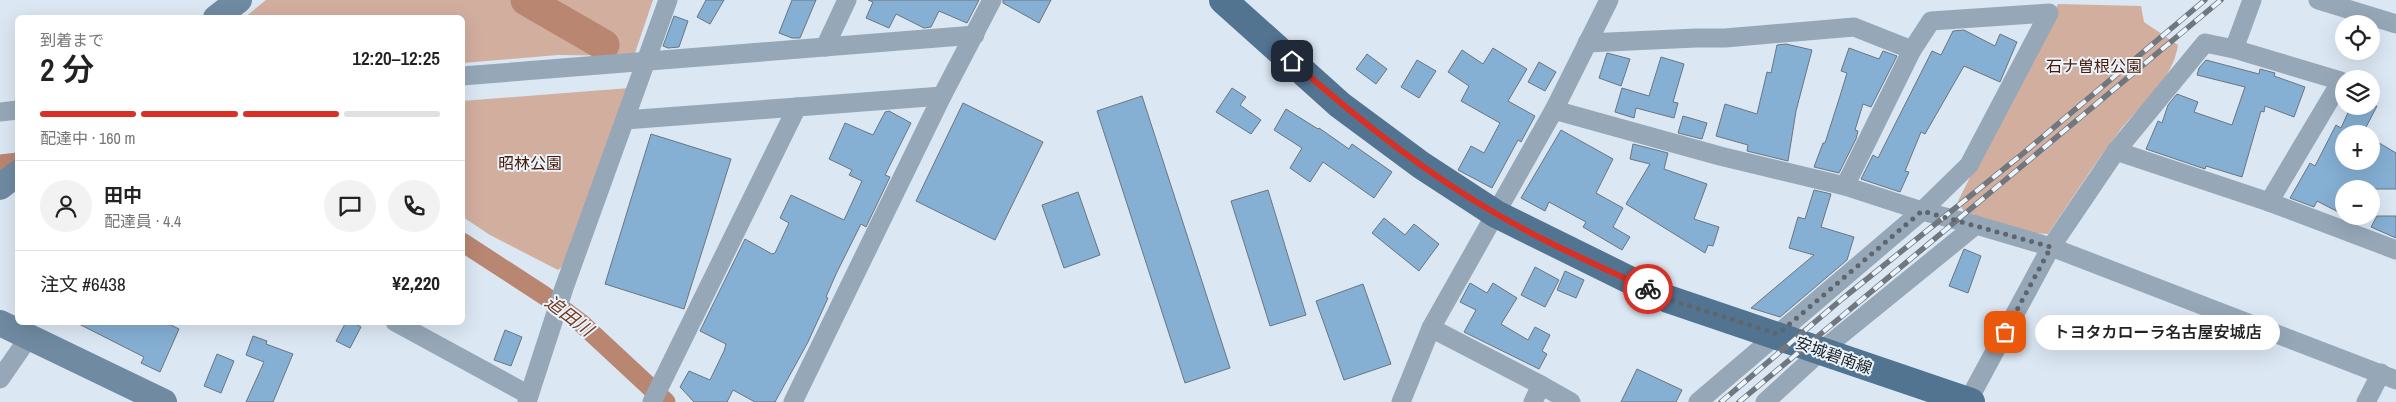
<!DOCTYPE html>
<html lang="ja">
<meta charset="utf-8">
<style>
body{margin:0;font-family:"Archivo Narrow","Noto Sans JP",sans-serif;background:#f2f2f2;color:#222;height:100vh;display:flex;flex-direction:column;font-size:19px;white-space:nowrap}
*{box-sizing:border-box;margin:0}
p{font-size:16px;color:#767676}
.icon{flex:none;width:28px;height:28px;fill:none;stroke:currentColor;stroke-width:2;stroke-linecap:round;stroke-linejoin:round}
.map{position:relative;flex:1;overflow:hidden}
.sheet{position:absolute;left:15px;top:15px;width:450px;height:310px;display:flex;flex-direction:column;background:#fff;border-radius:8px;box-shadow:0 5px 20px #0002}
.sheet>*{flex:none}
.tools{position:absolute;left:2335px;top:15px;display:grid;gap:10px}
.tools a{display:grid;place-items:center;width:45px;height:45px;border-radius:50%;background:#fff;box-shadow:0 5px 20px #0002;font-size:25px}
.pin{position:absolute;display:grid;place-items:center;width:42px;height:42px;color:#fff;margin:-21px;border-radius:10px;box-shadow:0 2px 8px #0006}
.courier{position:absolute;display:grid;place-items:center;width:50px;height:50px;margin:-25px;border:4px solid #d93025;border-radius:50%;background:#fff;color:#222;box-shadow:0 1px 6px #0007}
.bubble{position:absolute;height:35px;border-radius:18px;background:#fff;box-shadow:0 5px 20px #0002;font-size:16px;font-weight:600;line-height:35px;text-align:center}
.overview em{font-style:normal;font-weight:600}
.overview div{display:flex;flex-direction:column-reverse}
.overview{display:flex;align-items:center;justify-content:space-between;height:85px;padding:0 25px}
h1{font-size:32px;font-weight:600;line-height:38px}
.bar{display:grid;grid-template-columns:repeat(4,1fr);gap:8px 5px;align-content:center;height:60px;padding:0 25px}
.bar i{height:6px;border-radius:4px;background:#e0e0e0}
.bar .selected{background:#d93025}
.bar p{grid-column:span 4}
.line{display:flex;align-items:center;gap:12px;padding:0 25px;border-top:1px solid #e0e0e0}
.line div{flex:1}
.round{display:grid;place-items:center;flex:none;width:52px;height:52px;border-radius:26px;background:#f2f2f2}
.map>svg:first-child{display:block}
.green{fill:#d2ae9f}
.lines{fill:none;stroke-linecap:round;stroke-linejoin:round}
.canal{stroke:#b98671;stroke-width:19}
.river{stroke:#b98671;stroke-width:31}
.building{fill:#85afd3;stroke:#6a7680}
.street{stroke:#96a8b8;stroke-width:19}
.secondary{stroke:#6f8aa1;stroke-width:26}
.primary{stroke:#527491;stroke-width:28}
.rail-casing{stroke:#70777f;stroke-width:5.5}
.rail{stroke:#eaf4fd;stroke-width:4;stroke-dasharray:11;stroke-linecap:butt}
.done{stroke:#5e656c;stroke-width:5;stroke-dasharray:0 9}
.route{stroke:#d93025;stroke-width:6}
.labels{text-anchor:middle;stroke-width:4;stroke-linejoin:round;paint-order:stroke}
.park-label{font-size:16px;fill:#4a1a03;stroke:#eaf4fd}
.street-label{font-size:16px;fill:#1b1f23;stroke:#eaf4fd}
.water-label{font-size:18px;font-style:italic;fill:#79381a;stroke:#eaf4fd}
</style>
<div class="map">
<svg width="2396" height="402" viewBox="0 0 2396 402">
<rect width="100%" height="100%" fill="#dbe7f3"/>
<g class="green">
<polygon points="266,0 653,0 634,56 558,55 463,63 462,18 244,18"/>
<path d="M2058,4l83,2 3,16 34,23c-5,36 -39,60 -60,88 -25,32 -47,68 -70,101l-15,-1 -69,-21 -6,-11z"/>
<polygon points="629,88 568,262 558,270 490,235 463,217 462,101"/>
</g>
<g class="lines">
<g class="canal">
<polyline points="0,164 18,162"/>
<polyline points="462,242 545,296 581,323 666,402"/>
</g>
<polyline class="river" points="526,0 604,45"/>
</g>
<g class="building">
<polygon points="706,0 724,0 710,24 697,17"/>
<polygon points="792,0 816,0 800,38 792,38 779,33"/>
<polygon points="868,0 979,0 967,23 939,11 931,27 924,28 896,14 889,28 866,18 873,2"/>
<polygon points="1003,0 1051,0 1039,23 1003,3"/>
<polygon points="674,16 688,21 679,47 668,48 663,46"/>
<polygon points="1964,30 1995,46 2000,34 2017,42 2000,82 1964,66 1925,134 1921,132 1905,171 1909,172 1900,192 1861,179 1873,155 1878,158 1932,51 1941,55 1953,31"/>
<polygon points="1786,44 1812,50 1796,111 1788,161 1747,151 1748,145 1716,136 1725,104 1757,114 1767,72 1771,73 1777,45"/>
<polygon points="1493,48 1527,69 1508,101 1535,116 1521,142 1518,140 1492,188 1458,170 1471,146 1484,153 1500,123 1461,101 1469,86 1448,72 1462,50 1483,64"/>
<polygon points="1849,48 1879,59 1883,51 1897,56 1871,107 1863,104 1855,130 1858,131 1856,139 1839,173 1814,167 1823,143 1825,143 1840,96 1847,73 1841,71"/>
<polygon points="1607,53 1630,59 1621,86 1599,78"/>
<polygon points="1367,54 1387,69 1376,84 1356,69"/>
<polygon points="1661,57 1684,64 1673,102 1678,103 1674,118 1636,108 1634,118 1615,112 1622,88 1649,96"/>
<polygon points="1417,60 1436,71 1419,98 1401,87"/>
<polygon points="2206,60 2259,74 2260,69 2275,73 2274,76 2305,87 2294,117 2265,106 2264,112 2261,111 2242,177 2206,166 2205,169 2146,149 2158,121 2162,123 2168,105 2177,94 2198,102 2194,112 2232,125 2245,87 2197,75 2199,68"/>
<polygon points="1539,62 1556,72 1545,91 1528,82"/>
<polygon points="1232,88 1246,97 1240,105 1261,120 1251,134 1216,112"/>
<polygon points="1142,96 1230,368 1185,383 1097,111"/>
<polygon points="963,103 1043,142 995,240 916,201"/>
<polygon points="2351,106 2377,106 2363,133 2365,134 2344,134 2344,161 2371,161 2371,138 2396,153 2396,189 2344,189 2344,215 2317,201 2314,207 2290,198 2310,163 2315,166 2336,125 2341,128"/>
<polygon points="1286,109 1318,129 1319,128 1349,149 1352,144 1392,172 1374,198 1323,162 1310,182 1290,168 1302,148 1274,130"/>
<polygon points="889,111 911,123 885,175 890,177 866,227 861,224 836,274 826,297 828,298 808,342 775,402 755,402 733,390 727,402 694,402 680,387 689,371 710,380 724,351 726,344 700,331 745,239 772,254 775,253 789,223 780,218 791,195 844,220 862,181 849,175 852,170 829,159 845,123 873,135 885,112"/>
<polygon points="1683,116 1707,123 1702,139 1678,133"/>
<polygon points="1561,130 1613,159 1596,193 1623,208 1613,227 1630,237 1622,250 1583,227 1586,222 1549,202 1545,211 1521,198"/>
<polygon points="651,134 731,159 684,309 605,284"/>
<polygon points="1633,144 1668,153 1664,169 1707,184 1694,219 1719,227 1713,246 1708,245 1705,253 1626,204 1650,164 1630,159"/>
<polygon points="1268,190 1306,315 1270,326 1231,201"/>
<polygon points="1814,190 1831,194 1821,227 1854,237 1847,260 1780,317 1751,308 1814,255 1789,248 1798,217 1805,219"/>
<polygon points="1078,192 1100,255 1064,268 1042,205"/>
<polygon points="2377,216 2396,216 2396,238 2371,227"/>
<polygon points="1384,218 1405,235 1414,224 1439,244 1419,271 1372,233"/>
<polygon points="1964,249 1981,256 1968,293 1949,286"/>
<polygon points="1535,267 1559,280 1545,307 1521,295"/>
<polygon points="1565,271 1584,280 1576,298 1557,290"/>
<polygon points="1470,283 1487,293 1493,283 1517,298 1501,324 1528,340 1535,327 1550,335 1542,351 1547,354 1539,369 1464,332 1476,310 1460,302"/>
<polygon points="1363,284 1391,364 1344,380 1316,301"/>
<polygon points="75,322 165,322 179,329 160,372 141,363 144,357"/>
<polygon points="346,322 352,322 361,327 350,348 336,341"/>
<polygon points="505,330 522,337 511,366 494,360"/>
<polygon points="253,336 267,341 266,344 293,354 273,402 246,402 264,362 246,355"/>
<polygon points="217,354 234,361 221,393 204,386"/>
<polygon points="1637,369 1682,390 1676,402 1621,402"/>
</g>
<g class="lines">
<g class="street">
<polyline points="2318,0 2396,24"/>
<polyline points="825,47 847,0"/>
<polyline points="2234,49 2341,81 2269,202"/>
<polyline points="462,76 975,35"/>
<polyline points="1554,110 1720,156 1845,186 1922,211 1969,165 2049,13 1931,21 1912,50 1854,27 1725,38 1696,38 1587,43"/>
<polyline points="0,112 18,110"/>
<polyline points="625,120 797,107"/>
<polyline points="2116,151 2205,43 2234,49 2252,0"/>
<polyline points="1845,186 1912,50"/>
<polyline points="395,322 529,395"/>
<polyline points="1431,328 1541,385"/>
<polyline points="0,379 29,337"/>
<polyline points="1968,401 2051,247 2116,151 2269,202 2396,250"/>
<polyline points="527,402 564,288 668,0"/>
<polyline points="652,402 797,107 942,96"/>
<polyline points="793,402 942,96 992,0"/>
<polyline points="1401,402 1431,328 1554,110 1609,0"/>
<polyline points="1533,402 1541,385 1571,402"/>
<polyline points="1698,402 1922,211 1976,225"/>
<polyline points="1765,402 1821,351 1976,225 2051,247 2396,380"/>
<polyline points="2366,402 2381,373"/>
</g>
<g class="secondary">
<polyline points="216,18 239,0"/>
<polyline points="0,187 18,173"/>
<polyline points="0,323 164,402"/>
</g>
<polyline class="primary" points="1223,0 1340,105 1421,165 1496,214 1668,299 1971,402"/>
<g class="rail-casing">
<g id="rail">
<polyline points="1721,402 1842,299 2020,156 2205,0"/>
<polyline points="1739,402 2221,0"/>
</g>
</g>
<use href="#rail" class="rail"/>
</g>
<g class="lines">
<polyline class="done" points="1648,289 1668,299 1778,334 1922,211 2051,247 2005,332"/>
<path class="route" d="M1292,61c63,56 130,110 203,152 49,29 102,52 153,76"/>
</g>
<g class="labels">
<g class="park-label">
<text x="2094" y="72">石ナ曽根公園</text>
<text x="530" y="169">昭林公園</text>
</g>
<g class="street-label">
<text transform="translate(1834 355) rotate(20)" y="6">安城碧南線</text>
</g>
<g class="water-label">
<text transform="translate(569 316) rotate(37)" y="6">追田川</text>
</g>
</g>
</svg>
<div class="tools">
<a><svg class="icon" aria-label="locate" viewBox="0 0 24 24"><circle cx="12" cy="12" r="6"/><path d="M12 2v4M12 18v4M2 12h4M18 12h4"/></svg></a>
<a><svg class="icon" aria-label="layers" viewBox="0 0 24 24"><path d="M12 4l9 5-9 5-9-5zM3 14l9 5 9-5"/></svg></a>
<a>+</a>
<a>−</a>
</div>
<div class="pin" style="left:2005px;top:332px;background:#ea580c"><svg class="icon" aria-label="bag" viewBox="0 0 24 24"><path d="M5 8h14l-1 12H6zM9 8a3 3 0 0 1 6 0"/></svg></div>
<div class="pin" style="left:1292px;top:61px;background:#1f2937"><svg class="icon" aria-label="home" viewBox="0 0 24 24"><path d="M3 11l9-7 9 7M6 9v11h12V9"/></svg></div>
<div class="courier" style="left:1648px;top:289px"><svg class="icon" aria-label="bike" viewBox="0 0 24 24"><circle cx="6" cy="16" r="4"/><circle cx="18" cy="16" r="4"/><path d="M6 16l4-8h5l3 8M10 8l3 8H6M13 5h3"/></svg></div>
<div class="bubble" style="left:2035px;top:315px;width:245px">トヨタカローラ名古屋安城店</div>
<section class="sheet">
<div class="overview"><div><h1>2 分</h1><p>到着まで</p></div><em>12:20–12:25</em></div>
<div class="bar"><i class="selected"></i><i class="selected"></i><i class="selected"></i><i></i><p>配達中 · 160 m</p></div>
<div class="line" style="height:90px"><a class="round"><svg class="icon" aria-label="person" viewBox="0 0 24 24"><circle cx="12" cy="8" r="4"/><path d="M4 21q1-7 8-7t8 7"/></svg></a><div><b>田中</b><p>配達員 · 4.4</p></div><a class="round"><svg class="icon" aria-label="chat" viewBox="0 0 24 24"><path d="M4 5h16v11H9l-5 4z"/></svg></a><a class="round"><svg class="icon" aria-label="phone" viewBox="0 0 24 24"><path d="M5 4h4l2 5-3 2q2 4 5 5l2-3 5 2v4C11 20 4 13 5 4z"/></svg></a></div>
<div class="line" style="height:65px"><div>注文 #6438</div><b>¥2,220</b></div>
</section>
</div>
